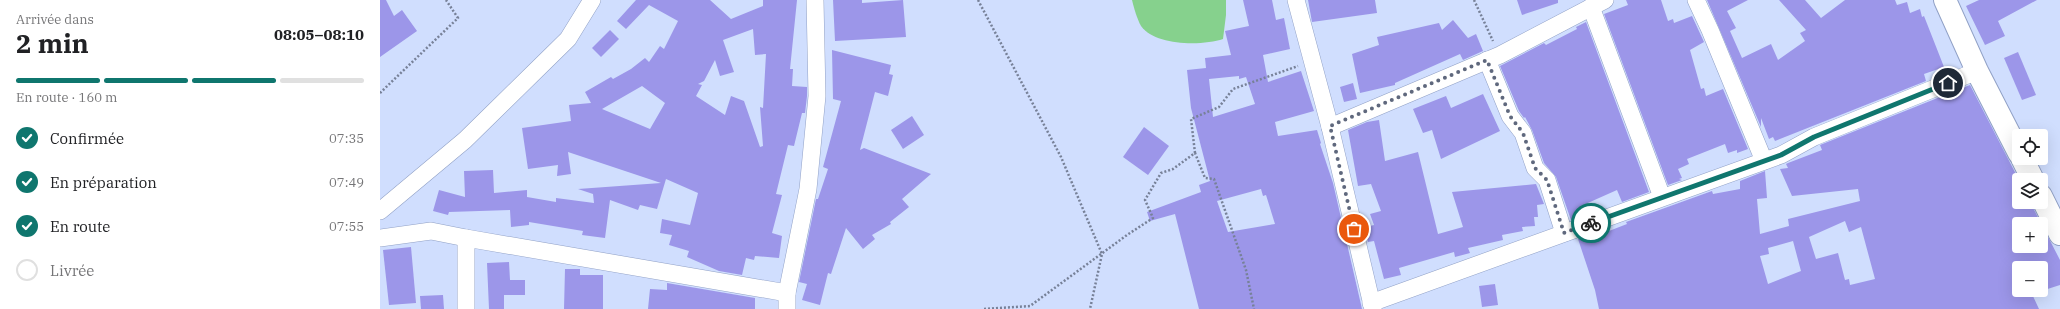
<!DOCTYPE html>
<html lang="fr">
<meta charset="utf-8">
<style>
body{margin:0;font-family:"IBM Plex Serif",serif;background:#f6f6f6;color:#202124;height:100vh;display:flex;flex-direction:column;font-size:15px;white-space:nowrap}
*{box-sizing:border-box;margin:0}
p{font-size:13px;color:#757577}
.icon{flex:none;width:22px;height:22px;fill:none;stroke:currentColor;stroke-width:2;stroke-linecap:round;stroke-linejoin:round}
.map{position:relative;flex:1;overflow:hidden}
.details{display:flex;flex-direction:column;background:#fff;width:380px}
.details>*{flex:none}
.buttons{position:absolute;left:1632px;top:129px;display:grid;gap:8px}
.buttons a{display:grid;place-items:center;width:36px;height:36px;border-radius:4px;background:#fff;box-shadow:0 4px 16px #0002;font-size:20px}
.pin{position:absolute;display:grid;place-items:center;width:34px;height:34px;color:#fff;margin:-17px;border:2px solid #fff;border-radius:50%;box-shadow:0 1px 4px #0007}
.courier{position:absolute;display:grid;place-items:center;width:40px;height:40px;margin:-20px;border:3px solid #0f766e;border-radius:50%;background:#fff;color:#222;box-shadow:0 1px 5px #0007}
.headline em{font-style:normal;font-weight:700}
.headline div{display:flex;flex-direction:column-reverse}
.headline{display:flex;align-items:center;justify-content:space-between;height:68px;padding:0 16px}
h1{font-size:26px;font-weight:700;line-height:30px}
.bar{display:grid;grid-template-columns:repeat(4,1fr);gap:6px 4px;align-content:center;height:48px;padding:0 16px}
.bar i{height:5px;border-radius:3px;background:#e0e0e0}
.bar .active{background:#0f766e}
.bar p{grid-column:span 4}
ol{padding:0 16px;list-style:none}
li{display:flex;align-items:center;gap:12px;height:44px}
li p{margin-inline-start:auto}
li .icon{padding:4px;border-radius:50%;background:#0f766e;color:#fff;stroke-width:4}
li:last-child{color:#757577}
li i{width:22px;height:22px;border:2px solid #e0e0e0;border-radius:50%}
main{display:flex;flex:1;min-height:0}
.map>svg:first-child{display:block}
.water{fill:#86d18d}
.building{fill:#9c96e9;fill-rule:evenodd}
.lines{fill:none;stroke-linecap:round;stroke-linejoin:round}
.street-casing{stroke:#91a1c6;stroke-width:18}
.secondary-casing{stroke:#91a1c6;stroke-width:24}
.path{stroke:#778198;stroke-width:2.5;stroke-dasharray:2 2;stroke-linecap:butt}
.street{stroke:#fff;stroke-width:17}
.secondary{stroke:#fff;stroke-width:22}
.done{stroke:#5f687d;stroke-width:4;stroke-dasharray:0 7.2}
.route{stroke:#0f766e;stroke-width:5}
</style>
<main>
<section class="details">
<div class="headline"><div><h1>2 min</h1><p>Arrivée dans</p></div><em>08:05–08:10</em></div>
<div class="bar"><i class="active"></i><i class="active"></i><i class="active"></i><i></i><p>En route · 160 m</p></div>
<ol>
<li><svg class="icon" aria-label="check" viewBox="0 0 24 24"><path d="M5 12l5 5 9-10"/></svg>Confirmée<p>07:35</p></li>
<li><svg class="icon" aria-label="check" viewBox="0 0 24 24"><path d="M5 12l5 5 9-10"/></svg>En préparation<p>07:49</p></li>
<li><svg class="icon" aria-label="check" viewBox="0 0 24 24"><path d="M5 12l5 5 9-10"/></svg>En route<p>07:55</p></li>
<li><i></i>Livrée</li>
</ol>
</section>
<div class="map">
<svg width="1680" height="309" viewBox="0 0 1680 309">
<rect width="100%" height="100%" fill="#d0defe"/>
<path class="water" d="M752,0h94v15l-3,24c-21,7 -68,7 -82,-13 -4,-7 -7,-18 -9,-26z"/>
<g class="building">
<polygon points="0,0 6,0 14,16 22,10 37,31 0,57"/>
<path d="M256,0h74l21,19 32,-13v-6h34l-7,69h3l-1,17 15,1v9l-2,17h-3l-8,33 -6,-1 -12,49 6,1 -10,38 10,3 -3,22 -24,-2 -1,4 -8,-2 -4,17 -23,-4 -32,-14 2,-6 -20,-6 3,-10 -12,-2 2,-14 28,6 8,-32 -32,-14 -9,30 -17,-4 -2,5 -28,-10 -5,38 -23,-3 1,-4 -54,-9v3l-18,2 -1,-17 -61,2 -1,3 -15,-4 6,-21 26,7 -1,-26 29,-1 1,23 33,-3v7l29,5v-4l38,5 -1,-9 -15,-5 83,-6 -93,-31 3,22 -14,2 1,-11 -30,4 -6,-41 49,-7 -2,-16 22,-2 -6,-11 26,-15 2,2 18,-10 14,-11 4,4 11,-16 4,3 14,-28 -29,-16 -23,24 -9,-8zM373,29l2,26 11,-1 -3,54 -3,-1 3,39 -3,1 -16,-46 -13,-5 -6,19 -29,-19 6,-11 -4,-1 6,-3 11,-21 5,16 14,-4 -11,-32zM262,86l23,17 -15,26 -48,-20z"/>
<polygon points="453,0 482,0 482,3 523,0 526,37 455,41"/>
<path d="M863,0h29l4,20 8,-2 6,31 -27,6 5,27 33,-11 13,40 -39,11 3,14 39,-6 4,13 -1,1 13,39 29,126h-163l-24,-95 -25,7 -3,-9 54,-20 -2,-7 11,-4 -19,-73 -4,-38 19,-2 -1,-10 26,-3 -6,-24 24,-5zM859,76v3l7,-2 9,27 -42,13 -4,-38zM881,189l2,7 3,-1 9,29 -47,8 -11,-31z"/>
<polygon points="928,0 995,0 997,13 932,22"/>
<polygon points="1137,0 1178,0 1178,3 1142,15"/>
<polygon points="1246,0 1281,0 1288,21 1293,19 1294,23 1312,16 1324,42 1310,50 1321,89 1324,88 1326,96 1343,89 1368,149 1357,153 1357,150 1348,153 1345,144 1307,159 1309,164 1298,169 1302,178 1299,179 1302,180 1288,185 1224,14 1248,5"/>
<polygon points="1327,0 1368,0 1347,11 1356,28 1350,31 1362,58 1391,44 1398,60 1425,41 1420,33 1426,30 1399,0 1425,0 1441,18 1465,0 1515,0 1517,5 1527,2 1530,13 1540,9 1542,17 1544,16 1564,67 1544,74 1546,81 1395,141 1393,137 1389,139 1381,118 1381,127"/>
<polygon points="1599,0 1657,0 1618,21 1625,36 1605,45 1586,6"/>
<polygon points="1073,20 1088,38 1096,34 1103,51 1083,60 1080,54 1015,83 1015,85 980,93 972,54 999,45 997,37 1059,23 1062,30"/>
<polygon points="1206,22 1269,192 1242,202 1237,190 1201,206 1205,215 1191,220 1176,177 1164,163 1152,130 1145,117 1144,118 1139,111 1120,66 1164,43 1166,45 1197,29 1196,27"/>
<polygon points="230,30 239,39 221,57 212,48"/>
<polygon points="452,50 511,65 509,74 513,75 508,96 495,92 480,150 484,148 551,174 522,199 529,207 510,222 511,224 492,235 495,239 483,249 466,228 451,274 448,273 440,305 422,300 427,284 419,282 436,199 438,199 448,169 443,167 461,101 453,99"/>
<polygon points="1638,52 1656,95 1642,100 1624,58"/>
<polygon points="973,83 977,99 964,102 960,87"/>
<path d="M1590,85l49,95v22h11l30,58v25l-28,9 7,15h-440l-4,-19 -17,-51 17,-6 1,3 31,-12 -1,-2 86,-31 1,3 27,-5v-8l25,-10 2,27 -10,1 3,35 29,-8 -1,-7 72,-18 -2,-12 -66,7 -12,-27 8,-1 -2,-4 2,-1 34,-13 -2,-5zM1465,221l4,11 12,-5 14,52 -25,6 -1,-6 -4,1 -7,-27 -22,6 -7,-22zM1639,224h22v22h-22zM1413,241l8,30 -33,13 -8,-28 9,-2 -1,-6zM1639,268h22v22h-22z"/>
<polygon points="1103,94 1120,131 1061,159 1052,130 1043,133 1033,109 1066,96 1071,108"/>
<polygon points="532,116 544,135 523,149 511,130"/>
<polygon points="999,120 1005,161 1038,152 1058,234 1083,227 1072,192 1156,184 1164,204 1157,205 1158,217 1154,217 1155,226 1142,227 1143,231 1122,235 1123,240 1088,248 1090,253 1075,257 1074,252 1019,268 1021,275 1004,279 994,241 988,242 985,227 994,225 990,214 1001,211 991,184 978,186 968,130 987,122"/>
<polygon points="764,127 789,146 768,175 743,157"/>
<polygon points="31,247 36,303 9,305 3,250"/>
<polygon points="129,262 130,280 145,280 145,295 124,295 124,309 109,309 107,263"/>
<polygon points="185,269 200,269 200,275 223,275 223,309 184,309"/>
<polygon points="287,283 375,298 375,309 268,309 270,289 287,290"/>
<polygon points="1115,284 1118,305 1102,307 1099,286"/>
<polygon points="63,295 64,309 41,309 40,296"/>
</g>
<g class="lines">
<g class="street-casing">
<g id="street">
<polyline points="916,0 950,127 993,309"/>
<polyline points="1316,0 1330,30 1384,161"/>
<polyline points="1211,7 1282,197"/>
<polyline points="1107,60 1130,116 1143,133 1155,168 1167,180 1184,233"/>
<polyline points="950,127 1120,55 1225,0"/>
<polyline points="0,211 85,140 188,39 212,0"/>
<polyline points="0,238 51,231 86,238"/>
<polyline points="991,303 1401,155 1434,137 1597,71"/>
<polyline points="86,309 86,238 407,293"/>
<polyline points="407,309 407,293 428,189 437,96 435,0"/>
</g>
</g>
<g class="secondary-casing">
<g id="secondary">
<polyline points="1565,0 1597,71 1639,153"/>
<polyline points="1642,158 1653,180"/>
<polyline points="1661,196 1680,234"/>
</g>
</g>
<g class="path">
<polyline points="598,0 681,157 722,254 710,309"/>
<polyline points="1094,0 1113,41"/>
<polyline points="0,93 78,18 66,0"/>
<polyline points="815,153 811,119 839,107 853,89 918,66"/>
<polyline points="604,309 650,306 747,235 773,218 765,200 781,173 793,169 815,153 825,178 834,179 866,270 874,309"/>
</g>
<use href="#street" class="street"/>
<use href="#secondary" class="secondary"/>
</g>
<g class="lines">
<polyline class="done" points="974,229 950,126 1107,60 1130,116 1143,133 1155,168 1167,180 1184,233 1211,223"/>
<polyline class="route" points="1211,223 1401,155 1434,137 1568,83"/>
</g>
</svg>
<div class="buttons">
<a><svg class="icon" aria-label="locate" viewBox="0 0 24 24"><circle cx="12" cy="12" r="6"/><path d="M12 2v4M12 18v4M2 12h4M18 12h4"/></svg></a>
<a><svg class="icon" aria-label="layers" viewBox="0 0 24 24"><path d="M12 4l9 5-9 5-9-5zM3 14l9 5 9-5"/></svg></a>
<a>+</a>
<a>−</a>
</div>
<div class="pin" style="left:974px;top:229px;background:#ea580c"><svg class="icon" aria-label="bag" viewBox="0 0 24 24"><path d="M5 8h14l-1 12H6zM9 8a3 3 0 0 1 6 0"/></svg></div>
<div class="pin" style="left:1568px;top:83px;background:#1f2937"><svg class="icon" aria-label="home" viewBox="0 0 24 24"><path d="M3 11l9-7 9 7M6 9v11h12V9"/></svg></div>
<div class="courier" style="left:1211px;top:223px"><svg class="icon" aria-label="bike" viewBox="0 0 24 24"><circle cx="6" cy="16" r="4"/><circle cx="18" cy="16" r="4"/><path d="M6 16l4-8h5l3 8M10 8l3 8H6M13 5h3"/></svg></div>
</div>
</main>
